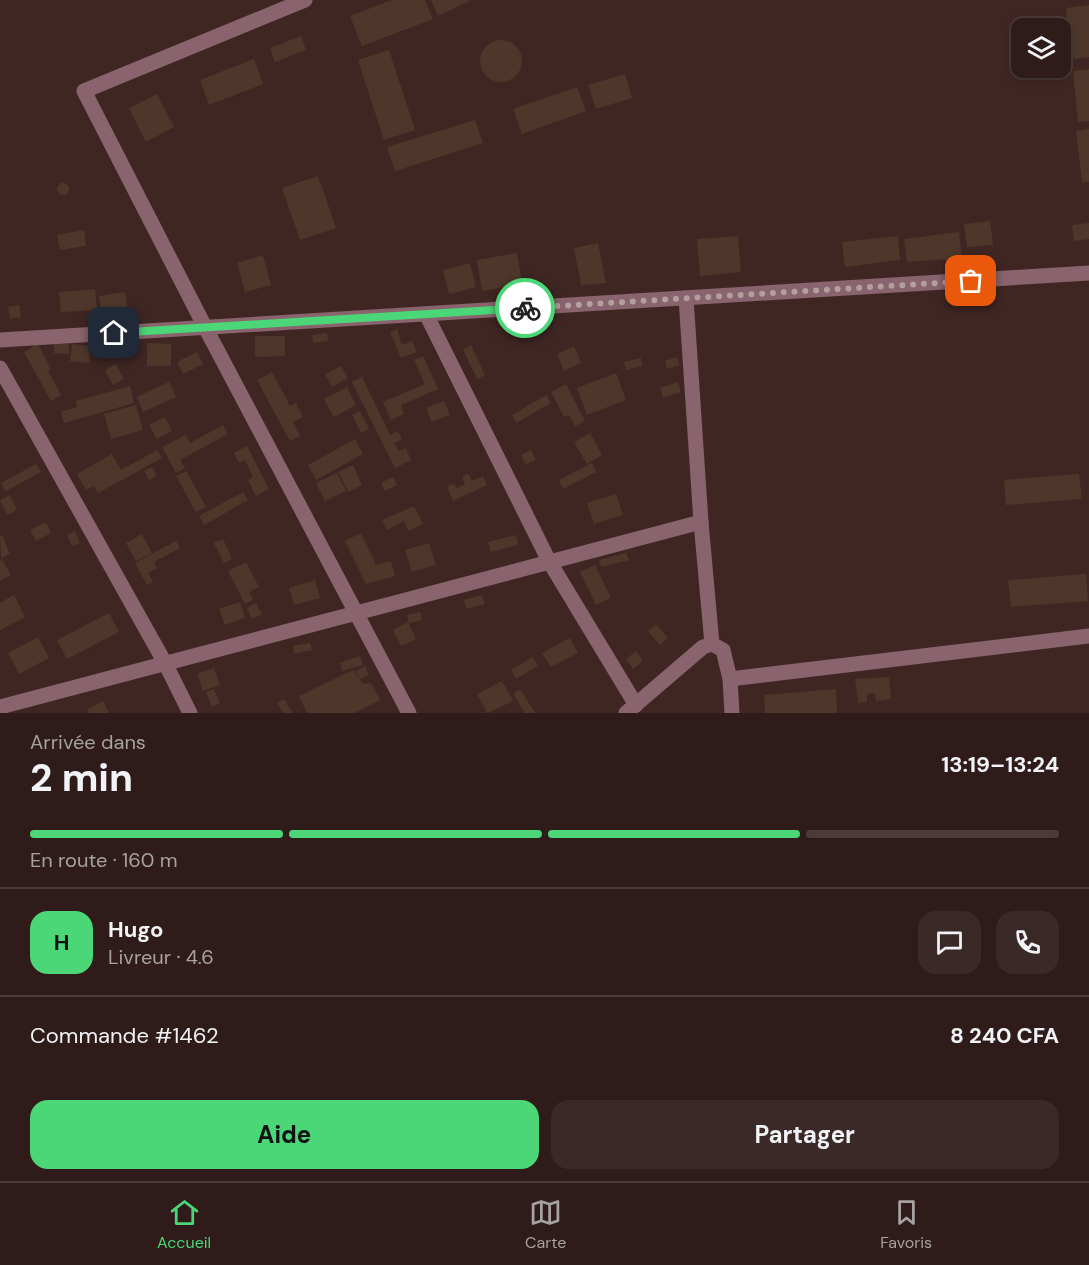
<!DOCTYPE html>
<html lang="fr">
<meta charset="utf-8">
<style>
body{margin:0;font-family:"DM Sans",sans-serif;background:#3b2927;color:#f1f3f6;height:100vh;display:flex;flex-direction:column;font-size:22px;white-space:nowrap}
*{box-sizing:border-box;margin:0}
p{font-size:20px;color:#a7a1a2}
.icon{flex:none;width:33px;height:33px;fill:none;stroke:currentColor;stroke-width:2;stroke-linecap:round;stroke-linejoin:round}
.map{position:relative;height:713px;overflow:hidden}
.panel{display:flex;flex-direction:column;background:#2f1c1a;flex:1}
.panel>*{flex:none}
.fabs{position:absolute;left:1011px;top:18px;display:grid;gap:12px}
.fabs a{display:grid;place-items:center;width:60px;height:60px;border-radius:12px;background:#2f1c1a;box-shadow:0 3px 9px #0003,0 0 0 2px #4a3a39;font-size:30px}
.pin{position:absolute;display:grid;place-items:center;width:51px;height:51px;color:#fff;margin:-26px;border-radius:12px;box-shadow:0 3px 9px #0006}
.courier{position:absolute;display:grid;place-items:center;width:60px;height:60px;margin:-30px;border:4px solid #4bd677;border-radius:50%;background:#fff;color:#222;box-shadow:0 2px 8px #0007}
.headline em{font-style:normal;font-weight:700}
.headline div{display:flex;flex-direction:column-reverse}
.headline{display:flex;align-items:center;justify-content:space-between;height:102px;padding:0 30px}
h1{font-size:39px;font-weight:700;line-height:45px}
.bar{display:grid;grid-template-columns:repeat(4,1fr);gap:9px 6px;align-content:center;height:72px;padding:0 30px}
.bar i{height:8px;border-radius:4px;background:#4a3a39}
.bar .current{background:#4bd677}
.bar p{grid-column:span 4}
.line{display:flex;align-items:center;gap:15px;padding:0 30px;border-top:2px solid #4a3a39}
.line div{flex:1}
.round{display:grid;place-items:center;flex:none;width:63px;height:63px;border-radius:18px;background:#3b2927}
.cta{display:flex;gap:12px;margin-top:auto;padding:12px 30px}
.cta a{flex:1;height:69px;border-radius:18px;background:#4bd677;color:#111;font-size:24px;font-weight:700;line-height:69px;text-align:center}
.cta a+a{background:#3b2927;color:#f1f3f6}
.menu{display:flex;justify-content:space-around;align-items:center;height:84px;border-top:2px solid #4a3a39;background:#2f1c1a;font-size:16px;color:#a7a1a2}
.menu a{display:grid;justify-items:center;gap:3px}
.menu .current{color:#4bd677}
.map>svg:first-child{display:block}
.building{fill:#4e372a}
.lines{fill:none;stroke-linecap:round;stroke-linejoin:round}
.street{stroke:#89636d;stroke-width:15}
.done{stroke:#b3a09d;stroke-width:6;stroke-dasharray:0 10.8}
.route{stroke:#4bd677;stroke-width:8}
</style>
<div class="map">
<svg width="1089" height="713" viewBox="0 0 1089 713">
<rect width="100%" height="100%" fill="#3f2623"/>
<g class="building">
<polygon points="392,0 425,0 433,19 362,46 350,16"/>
<polygon points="431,0 472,0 438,16"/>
<polygon points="1089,5 1089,57 1071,59 1066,8"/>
<polygon points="301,36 306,50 275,62 270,48"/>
<circle cx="501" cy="61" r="21"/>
<polygon points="389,50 415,130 384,140 358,60"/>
<polygon points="254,59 263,84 209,105 200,80"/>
<polygon points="1089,69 1089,121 1078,122 1073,71"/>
<polygon points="625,74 632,98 596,109 588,85"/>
<polygon points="577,87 586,111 522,134 513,109"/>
<polygon points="157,94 174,127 146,142 129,108"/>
<polygon points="475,120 483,143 395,171 387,147"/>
<polygon points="1089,129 1089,182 1082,183 1076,131"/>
<polygon points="318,176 336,228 300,240 282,188"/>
<circle cx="63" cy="189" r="6"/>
<polygon points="990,221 993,245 967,247 964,224"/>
<polygon points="1089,223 1089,239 1074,241 1072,225"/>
<polygon points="84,230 86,246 60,250 57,235"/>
<polygon points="959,232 962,258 907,262 904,239"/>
<polygon points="738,236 741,272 700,276 697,239"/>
<polygon points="898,236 900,260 845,267 842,242"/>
<polygon points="598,243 606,283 581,285 574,248"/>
<polygon points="517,253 522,284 482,291 477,260"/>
<polygon points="263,255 271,285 245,292 237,263"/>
<polygon points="470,263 476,287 449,294 443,270"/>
<polygon points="95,289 97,310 61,312 59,292"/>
<polygon points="125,292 127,307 101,311 99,296"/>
<polygon points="19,305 21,317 10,319 8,307"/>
<polygon points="397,329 402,345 412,341 417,352 401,358 390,332"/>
<polygon points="327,333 328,341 313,343 312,335"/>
<polygon points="255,336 285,336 285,356 255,357"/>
<polygon points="147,343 171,344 171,366 147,366"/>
<polygon points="38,344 51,369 48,371 61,395 51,401 24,352"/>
<polygon points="54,344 69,344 69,354 54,353"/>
<polygon points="72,344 91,346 89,363 70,361"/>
<polygon points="471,345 485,375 477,379 463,349"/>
<polygon points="574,346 581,363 564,371 557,354"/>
<polygon points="197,352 203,364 183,374 177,362"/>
<polygon points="423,356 438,389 401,405 404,414 391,420 383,402 425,384 414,360"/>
<polygon points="677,357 680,365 667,369 665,361"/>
<polygon points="641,358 642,366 626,370 624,362"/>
<polygon points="116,364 124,379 113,385 105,370"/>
<polygon points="341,366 348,378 332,387 325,374"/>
<polygon points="272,372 290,406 296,403 303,417 293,422 300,436 290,441 257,380"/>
<polygon points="616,373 626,400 587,415 577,388"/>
<polygon points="362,377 390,435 398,431 402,439 394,443 399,451 406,448 411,460 395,468 352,382"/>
<polygon points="169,382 176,397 143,412 137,397"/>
<polygon points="678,382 681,392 663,398 660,388"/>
<polygon points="566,384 585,421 575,426 569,415 564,417 551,392"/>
<polygon points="130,386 134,403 64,423 61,412 77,407 76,401"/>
<polygon points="347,387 356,405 334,417 324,399"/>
<polygon points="546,395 551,403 516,423 512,415"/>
<polygon points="444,401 450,415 432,422 426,408"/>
<polygon points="136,405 143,430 111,439 104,414"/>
<polygon points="360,411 369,429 361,433 352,415"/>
<polygon points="165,417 172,431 157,439 149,425"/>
<polygon points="223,425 228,434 180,460 185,468 176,473 162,447 186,435 190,443"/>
<polygon points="590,433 602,455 587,464 574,442"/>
<polygon points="355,439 363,454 316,480 308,465"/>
<polygon points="247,446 269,489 256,496 248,480 253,477 245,460 239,463 234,453"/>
<polygon points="157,450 162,458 98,493 94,486 86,490 77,474 112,454 121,470"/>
<polygon points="531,450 536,460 526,465 521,455"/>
<polygon points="592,463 596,472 563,489 559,480"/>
<polygon points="36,464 41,472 6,491 1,483"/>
<polygon points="353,465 362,485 348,492 338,472"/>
<polygon points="152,467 157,476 149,480 144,471"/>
<polygon points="186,471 206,507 196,512 176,476"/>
<polygon points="337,473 346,491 325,501 316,483"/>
<polygon points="468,474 472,481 483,476 487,485 453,501 447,486 454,484 456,488 465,484 462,477"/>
<polygon points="1079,474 1082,499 1006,505 1004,480"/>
<polygon points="393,477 397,485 385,491 381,483"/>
<polygon points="243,492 248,500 204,525 199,516"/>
<polygon points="616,494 623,515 594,524 587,503"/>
<polygon points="10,495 17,510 7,515 0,500"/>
<polygon points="414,506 423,524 409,531 404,521 387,530 382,520"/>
<polygon points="46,522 51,533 36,541 30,530"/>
<polygon points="75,531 80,543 72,546 67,535"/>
<polygon points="361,533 376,565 391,561 395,576 366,584 345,541"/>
<polygon points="142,534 152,553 136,561 126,543"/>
<polygon points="2,535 10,554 1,558 0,536"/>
<polygon points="516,535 518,545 491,552 488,542"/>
<polygon points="223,539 232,559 224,563 214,543"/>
<polygon points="176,541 180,548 154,562 157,568 148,573 153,582 147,585 135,563"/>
<polygon points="429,543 436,565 412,572 405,550"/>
<polygon points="626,553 629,560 601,567 599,560"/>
<polygon points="2,560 11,575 0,581 0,561"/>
<polygon points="246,562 259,587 249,592 253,600 245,604 228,571"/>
<polygon points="595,565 611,598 596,605 580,572"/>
<polygon points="1086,574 1088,601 1011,607 1008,580"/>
<polygon points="315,580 320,598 294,605 289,588"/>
<polygon points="14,595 25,617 0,630 0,603"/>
<polygon points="482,595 485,604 466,609 464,600"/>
<polygon points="240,602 245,618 225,625 219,609"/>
<polygon points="256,603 262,614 252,619 247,608"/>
<polygon points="420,612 422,620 409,623 407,615"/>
<polygon points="109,613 119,632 67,659 57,640"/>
<polygon points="408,622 416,639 401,646 393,630"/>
<polygon points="656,624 668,638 660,645 648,631"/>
<polygon points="38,637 49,658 19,674 8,653"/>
<polygon points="570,638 578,653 551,667 542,653"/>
<polygon points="310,643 312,650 294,654 293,646"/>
<polygon points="636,651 643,661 633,669 626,659"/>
<polygon points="360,656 363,665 342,671 340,663"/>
<polygon points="533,657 538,666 516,679 511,670"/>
<polygon points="365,666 369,675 360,679 356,671"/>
<polygon points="214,668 220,685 203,691 197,674"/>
<polygon points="353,670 363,684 371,683 380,700 354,713 307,713 299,696"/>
<polygon points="889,677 891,699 876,701 875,693 867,694 867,702 858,703 855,679"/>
<polygon points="502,681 513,701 487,713 477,694"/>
<polygon points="214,689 220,703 212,707 206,692"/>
<polygon points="520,689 535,713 525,713 513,694"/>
<polygon points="836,689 837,713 765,713 764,695"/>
<polygon points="284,699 293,713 283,713 277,703"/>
<polygon points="103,701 109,713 89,713 87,709"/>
</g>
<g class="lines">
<g class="street">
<polyline points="305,0 84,91 205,327 409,713"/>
<polyline points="686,298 701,522 712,644"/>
<polyline points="426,314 549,561 636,705"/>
<polyline points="0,340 1089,273"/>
<polyline points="0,368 165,663 190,713"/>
<polyline points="730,679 1089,636"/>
<polyline points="0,707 701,522"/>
<polyline points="626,713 703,647 712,644 723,650 730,679 732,713"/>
</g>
</g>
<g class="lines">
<polyline class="done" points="525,308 971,281"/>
<polyline class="route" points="114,333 525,308"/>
</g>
</svg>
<div class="fabs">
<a><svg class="icon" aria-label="layers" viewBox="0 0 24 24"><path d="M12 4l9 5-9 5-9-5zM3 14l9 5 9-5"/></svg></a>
</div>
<div class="pin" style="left:971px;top:281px;background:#ea580c"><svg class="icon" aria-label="bag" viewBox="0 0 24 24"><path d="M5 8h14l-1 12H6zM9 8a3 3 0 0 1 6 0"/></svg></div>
<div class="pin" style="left:114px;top:333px;background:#1f2937"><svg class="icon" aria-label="home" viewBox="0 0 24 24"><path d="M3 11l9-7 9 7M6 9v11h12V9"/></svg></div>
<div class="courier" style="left:525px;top:308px"><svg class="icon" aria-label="bike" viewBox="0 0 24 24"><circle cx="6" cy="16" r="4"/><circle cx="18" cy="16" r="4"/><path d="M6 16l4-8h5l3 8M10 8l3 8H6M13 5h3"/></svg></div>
</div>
<section class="panel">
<div class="headline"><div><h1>2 min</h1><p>Arrivée dans</p></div><em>13:19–13:24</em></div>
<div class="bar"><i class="current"></i><i class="current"></i><i class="current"></i><i></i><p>En route · 160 m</p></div>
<div class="line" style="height:108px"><b class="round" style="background:#4bd677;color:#111">H</b><div><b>Hugo</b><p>Livreur · 4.6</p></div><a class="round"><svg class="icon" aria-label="chat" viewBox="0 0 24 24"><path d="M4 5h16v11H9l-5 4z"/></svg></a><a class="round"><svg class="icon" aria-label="phone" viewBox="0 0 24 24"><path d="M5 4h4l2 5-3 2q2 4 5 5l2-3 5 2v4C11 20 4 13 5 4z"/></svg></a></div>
<div class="line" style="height:78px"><div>Commande #1462</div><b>8 240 CFA</b></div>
<div class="cta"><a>Aide</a><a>Partager</a></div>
</section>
<nav class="menu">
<a class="current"><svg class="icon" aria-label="home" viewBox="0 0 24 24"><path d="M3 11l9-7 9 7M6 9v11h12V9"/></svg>Accueil</a>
<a><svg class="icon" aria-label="map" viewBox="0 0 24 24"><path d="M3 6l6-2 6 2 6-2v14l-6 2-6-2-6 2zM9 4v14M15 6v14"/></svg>Carte</a>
<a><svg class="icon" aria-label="saved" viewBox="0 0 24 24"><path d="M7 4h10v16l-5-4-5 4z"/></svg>Favoris</a>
</nav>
